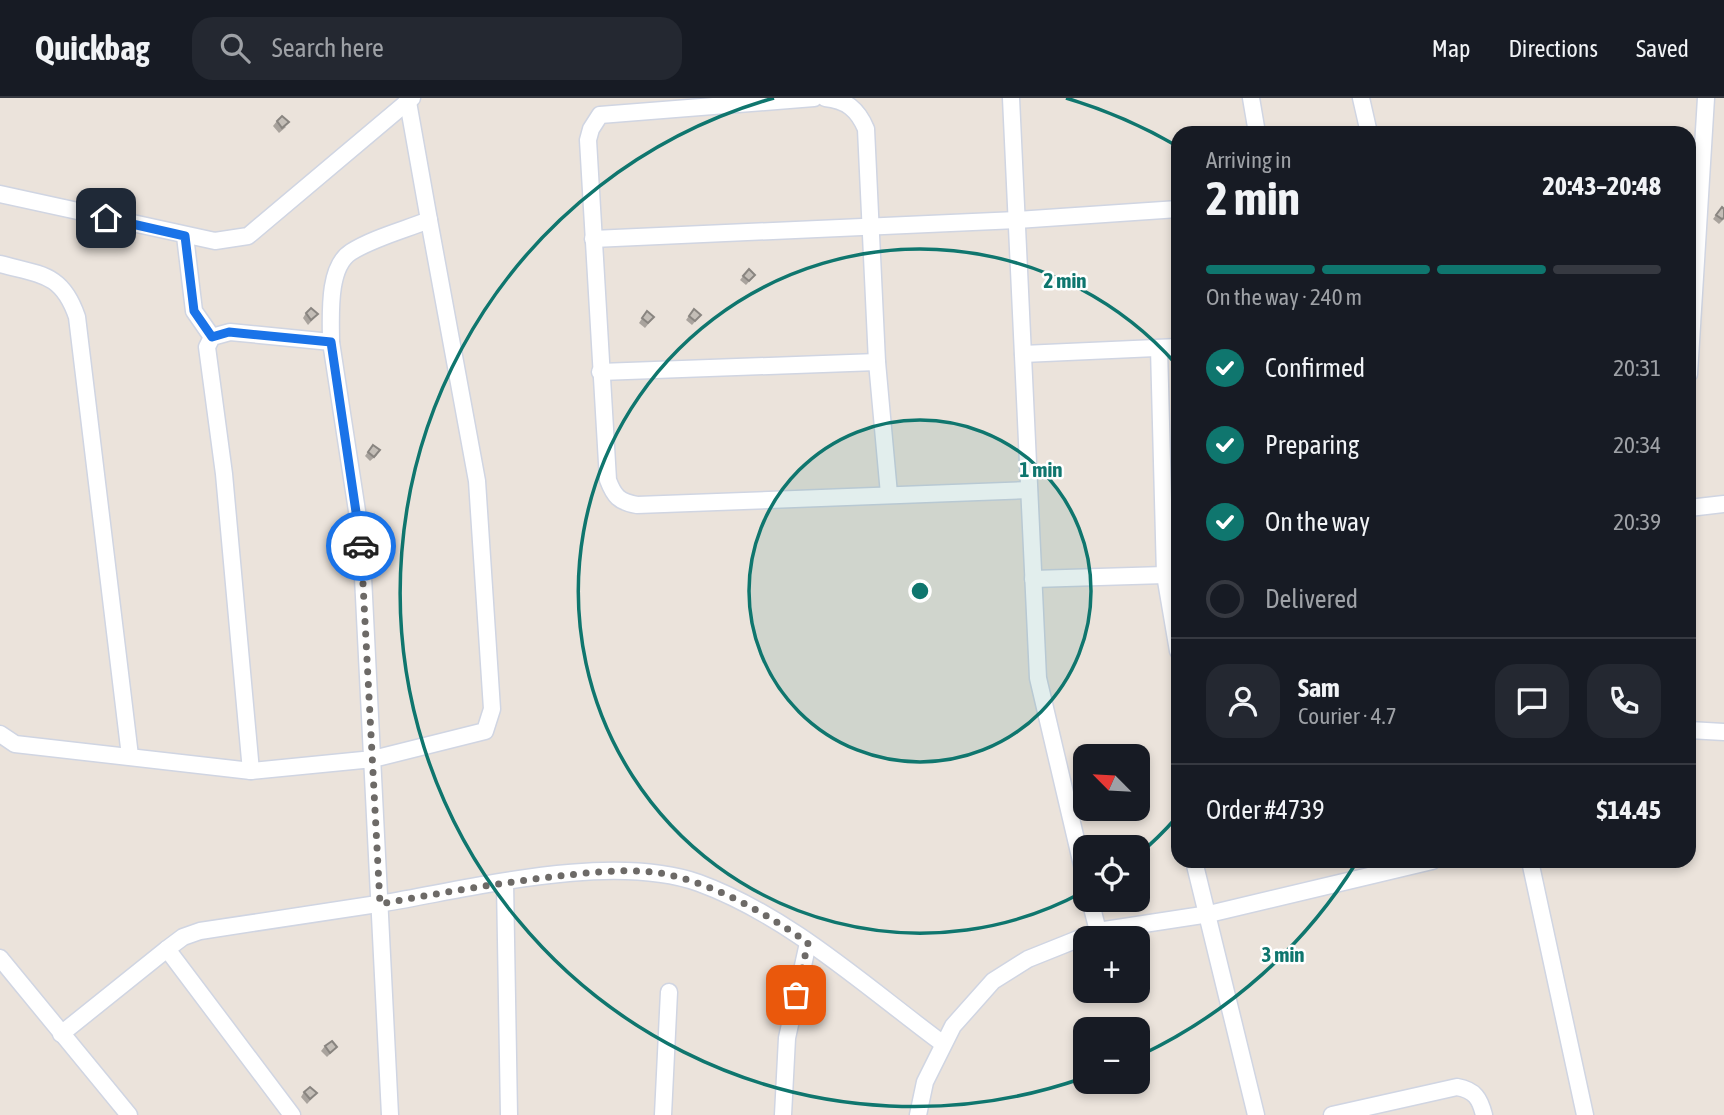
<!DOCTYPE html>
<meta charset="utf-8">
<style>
body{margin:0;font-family:"Asap Condensed",sans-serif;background:#242831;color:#f1f3f6;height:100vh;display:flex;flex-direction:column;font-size:26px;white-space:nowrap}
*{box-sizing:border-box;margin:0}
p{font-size:23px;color:#9ea1a6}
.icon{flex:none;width:38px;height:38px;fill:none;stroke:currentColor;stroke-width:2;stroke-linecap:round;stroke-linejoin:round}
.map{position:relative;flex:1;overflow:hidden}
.drawer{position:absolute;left:1171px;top:28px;width:525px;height:742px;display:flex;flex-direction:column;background:#171b24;border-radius:21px;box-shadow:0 4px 10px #0003}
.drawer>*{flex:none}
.needle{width:46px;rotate:294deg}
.fabs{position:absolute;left:1073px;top:646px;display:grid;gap:14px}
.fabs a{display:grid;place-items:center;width:77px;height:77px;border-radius:14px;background:#171b24;box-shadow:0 4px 10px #0003;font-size:35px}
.pin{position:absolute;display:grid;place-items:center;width:60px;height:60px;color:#fff;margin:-30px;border-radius:14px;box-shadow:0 4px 10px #0006}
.courier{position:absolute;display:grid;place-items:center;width:70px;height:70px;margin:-35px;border:5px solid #1a73e8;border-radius:50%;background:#fff;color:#222;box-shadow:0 2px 9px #0007}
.headline em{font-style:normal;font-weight:700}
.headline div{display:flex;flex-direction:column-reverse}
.headline{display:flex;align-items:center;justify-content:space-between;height:119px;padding:0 35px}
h1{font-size:46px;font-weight:700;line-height:52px}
.bar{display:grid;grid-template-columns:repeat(4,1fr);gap:10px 7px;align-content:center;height:84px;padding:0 35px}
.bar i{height:9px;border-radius:5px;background:#363941}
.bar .selected{background:#0f766e}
.bar p{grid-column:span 4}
.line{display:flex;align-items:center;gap:18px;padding:0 35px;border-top:2px solid #363941}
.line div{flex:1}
.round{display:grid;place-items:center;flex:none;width:74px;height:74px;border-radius:21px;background:#242831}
ol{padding:0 35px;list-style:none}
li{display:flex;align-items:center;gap:21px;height:77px}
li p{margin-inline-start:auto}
li .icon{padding:7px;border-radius:50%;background:#0f766e;color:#fff;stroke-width:4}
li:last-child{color:#9ea1a6}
li i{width:38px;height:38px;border:4px solid #363941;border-radius:50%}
header{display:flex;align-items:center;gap:42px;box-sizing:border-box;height:98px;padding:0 35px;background:#171b24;border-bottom:2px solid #363941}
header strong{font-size:33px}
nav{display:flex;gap:38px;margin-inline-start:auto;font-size:24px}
.search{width:490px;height:63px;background:#242831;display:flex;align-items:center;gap:18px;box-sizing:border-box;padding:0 24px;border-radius:21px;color:#9ea1a6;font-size:26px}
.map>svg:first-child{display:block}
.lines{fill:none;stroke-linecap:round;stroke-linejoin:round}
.minor-casing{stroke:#d0d5e2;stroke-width:19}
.minor{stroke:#fff;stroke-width:16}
.wall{fill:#a9a39d}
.building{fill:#c4beb7;stroke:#898580;stroke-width:2}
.done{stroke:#6d6a67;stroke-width:7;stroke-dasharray:0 12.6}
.route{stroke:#1a73e8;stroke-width:9}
.ring{fill:none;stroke:#0f766e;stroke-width:3.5}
.centre{fill:#0f766e;stroke:#fff;stroke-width:3.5}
.ring-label{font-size:21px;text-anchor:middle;font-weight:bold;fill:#0f766e;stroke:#fff;stroke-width:5;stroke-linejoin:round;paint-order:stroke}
</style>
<header>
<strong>Quickbag</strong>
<div class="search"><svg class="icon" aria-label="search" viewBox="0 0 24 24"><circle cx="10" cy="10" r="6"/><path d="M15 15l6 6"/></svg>Search here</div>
<nav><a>Map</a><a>Directions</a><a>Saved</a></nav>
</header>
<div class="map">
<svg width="1724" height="1017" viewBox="0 0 1724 1017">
<rect width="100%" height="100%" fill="#ebe3db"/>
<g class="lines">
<g class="minor-casing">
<g id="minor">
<path d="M814,0l-214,17 -9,14 -3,11 20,340c6,16 11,22 29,25l392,-15"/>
<path d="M825,0c22,2 33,12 41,31l11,233 12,132"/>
<polyline points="1011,0 1038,580 1085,780"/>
<polyline points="1251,0 1257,35"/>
<polyline points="1361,0 1369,35"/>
<polyline points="408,4 429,122"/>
<polyline points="0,96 215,143 248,138 412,0"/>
<polyline points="185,138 194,213 212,239"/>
<polyline points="593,141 1017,122 1178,111"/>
<path d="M0,166c41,11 62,9 77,53l53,439"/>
<polyline points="1159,250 1165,477 1178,553"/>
<polyline points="1023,256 1178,249"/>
<polyline points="600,274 877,264"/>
<polyline points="1689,276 1706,0"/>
<polyline points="1689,410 1724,406"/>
<polyline points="1033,481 1165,477"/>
<polyline points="1689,632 1724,634"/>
<path d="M0,636l15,10 236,27 122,-12 112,-28 7,-22 -15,-228 -48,-261c-25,10 -56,18 -78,32 -24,15 -20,65 -20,90l30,195 29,578"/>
<polyline points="251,673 224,376 207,249 212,239 230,234 331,244"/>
<polyline points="1194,763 1256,1017"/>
<polyline points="1530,763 1585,1017"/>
<polyline points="505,784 509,1017"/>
<polyline points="1090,802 1098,833"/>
<polyline points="167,851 292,1017"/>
<polyline points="0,860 129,1017"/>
<path d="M61,936l106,-85 16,-12 17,-6c61,-9 122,-18 184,-28 90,-15 227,-51 315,-20 90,33 166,103 243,160"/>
<polyline points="663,1017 669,894"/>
<polyline points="783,1017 787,940 808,845"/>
<polyline points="918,1017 925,984 953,928 993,883 1028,861 1098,833 1209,816 1432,763"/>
<path d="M1332,1017l125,-28c18,3 23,12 27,28"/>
</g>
</g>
<use href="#minor" class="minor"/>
</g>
<g class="wall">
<polygon points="277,23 286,29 279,35 273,28"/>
<polygon points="1722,109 1724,121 1719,126 1713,121"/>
<polygon points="749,171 755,177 746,187 740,182"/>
<polygon points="694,211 701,217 692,227 686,222"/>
<polygon points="647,213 654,219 645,230 639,225"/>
<polygon points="306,215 318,216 308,227 303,220"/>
<polygon points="373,347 377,357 370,363 365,358"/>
<polygon points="325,948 337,949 327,959 321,953"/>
<polygon points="304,994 317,995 307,1006 301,999"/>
</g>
<g class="building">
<polygon points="282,18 289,24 282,30 277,23"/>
<polygon points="1722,109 1724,111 1724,120 1722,121 1716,117"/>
<polygon points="749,171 755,177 749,183 743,178"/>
<polygon points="311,210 318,216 311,222 306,215"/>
<polygon points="694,211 701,217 695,223 689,218"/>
<polygon points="647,213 654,219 648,225 642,220"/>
<polygon points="373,347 380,352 374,359 368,354"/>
<polygon points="332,943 337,949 330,955 325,948"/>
<polygon points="310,989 317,995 310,1001 304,994"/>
</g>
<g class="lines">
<path class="done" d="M361,448l19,358c59,-11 119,-21 179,-28 36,-4 76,-9 111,-1 50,12 97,39 138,68l-12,52"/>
<polyline class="route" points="106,120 185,138 194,213 212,239 229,234 331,244 361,448"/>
</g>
<circle cx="920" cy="493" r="171" fill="#0f766e" fill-opacity=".12"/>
<g class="ring">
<circle cx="920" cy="493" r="171"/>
<path d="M1176 720A342 342 0 0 1 1138 757M1083 794A342 342 0 1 1 1176 266"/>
<path d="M1356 765A514 514 0 0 1 1141 957M1083 980A514 514 0 1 1 774 0M1066 0A514 514 0 0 1 1177 48"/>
</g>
<circle cx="920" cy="493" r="10" class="centre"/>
<g class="ring-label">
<text x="1065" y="190">2 min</text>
<text x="1041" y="379">1 min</text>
<text x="1283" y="864">3 min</text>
</g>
</svg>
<div class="fabs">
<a><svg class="needle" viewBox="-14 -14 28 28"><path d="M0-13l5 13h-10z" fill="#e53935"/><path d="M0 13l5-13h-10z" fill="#9ea1a6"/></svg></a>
<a><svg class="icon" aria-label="locate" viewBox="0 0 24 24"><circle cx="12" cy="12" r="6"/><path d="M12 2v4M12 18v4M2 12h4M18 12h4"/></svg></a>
<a>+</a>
<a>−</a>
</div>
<div class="pin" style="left:796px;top:897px;background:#ea580c"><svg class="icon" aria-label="bag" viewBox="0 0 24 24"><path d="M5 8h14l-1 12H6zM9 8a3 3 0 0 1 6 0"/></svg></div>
<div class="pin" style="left:106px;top:120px;background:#1f2937"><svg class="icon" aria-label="home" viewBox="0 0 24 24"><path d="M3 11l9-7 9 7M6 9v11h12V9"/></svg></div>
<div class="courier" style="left:361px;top:448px"><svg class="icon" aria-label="car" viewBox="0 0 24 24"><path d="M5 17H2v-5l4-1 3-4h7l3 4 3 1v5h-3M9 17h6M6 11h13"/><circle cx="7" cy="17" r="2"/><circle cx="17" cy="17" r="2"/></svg></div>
<section class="drawer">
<div class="headline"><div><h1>2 min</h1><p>Arriving in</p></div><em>20:43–20:48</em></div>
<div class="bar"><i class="selected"></i><i class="selected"></i><i class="selected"></i><i></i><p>On the way · 240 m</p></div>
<ol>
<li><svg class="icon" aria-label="check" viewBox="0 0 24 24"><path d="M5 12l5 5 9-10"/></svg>Confirmed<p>20:31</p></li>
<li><svg class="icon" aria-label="check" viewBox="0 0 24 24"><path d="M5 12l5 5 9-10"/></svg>Preparing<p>20:34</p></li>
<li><svg class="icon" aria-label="check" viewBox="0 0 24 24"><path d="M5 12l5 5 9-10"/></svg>On the way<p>20:39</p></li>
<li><i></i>Delivered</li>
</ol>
<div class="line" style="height:126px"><a class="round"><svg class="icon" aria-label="person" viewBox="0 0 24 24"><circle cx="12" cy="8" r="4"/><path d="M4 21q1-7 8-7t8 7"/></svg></a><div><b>Sam</b><p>Courier · 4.7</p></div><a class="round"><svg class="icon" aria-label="chat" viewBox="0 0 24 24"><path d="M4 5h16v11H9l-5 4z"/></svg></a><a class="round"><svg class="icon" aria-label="phone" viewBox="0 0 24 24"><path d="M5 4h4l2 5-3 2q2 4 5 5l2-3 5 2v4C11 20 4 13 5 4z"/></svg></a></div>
<div class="line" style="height:91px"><div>Order #4739</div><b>$14.45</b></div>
</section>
</div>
